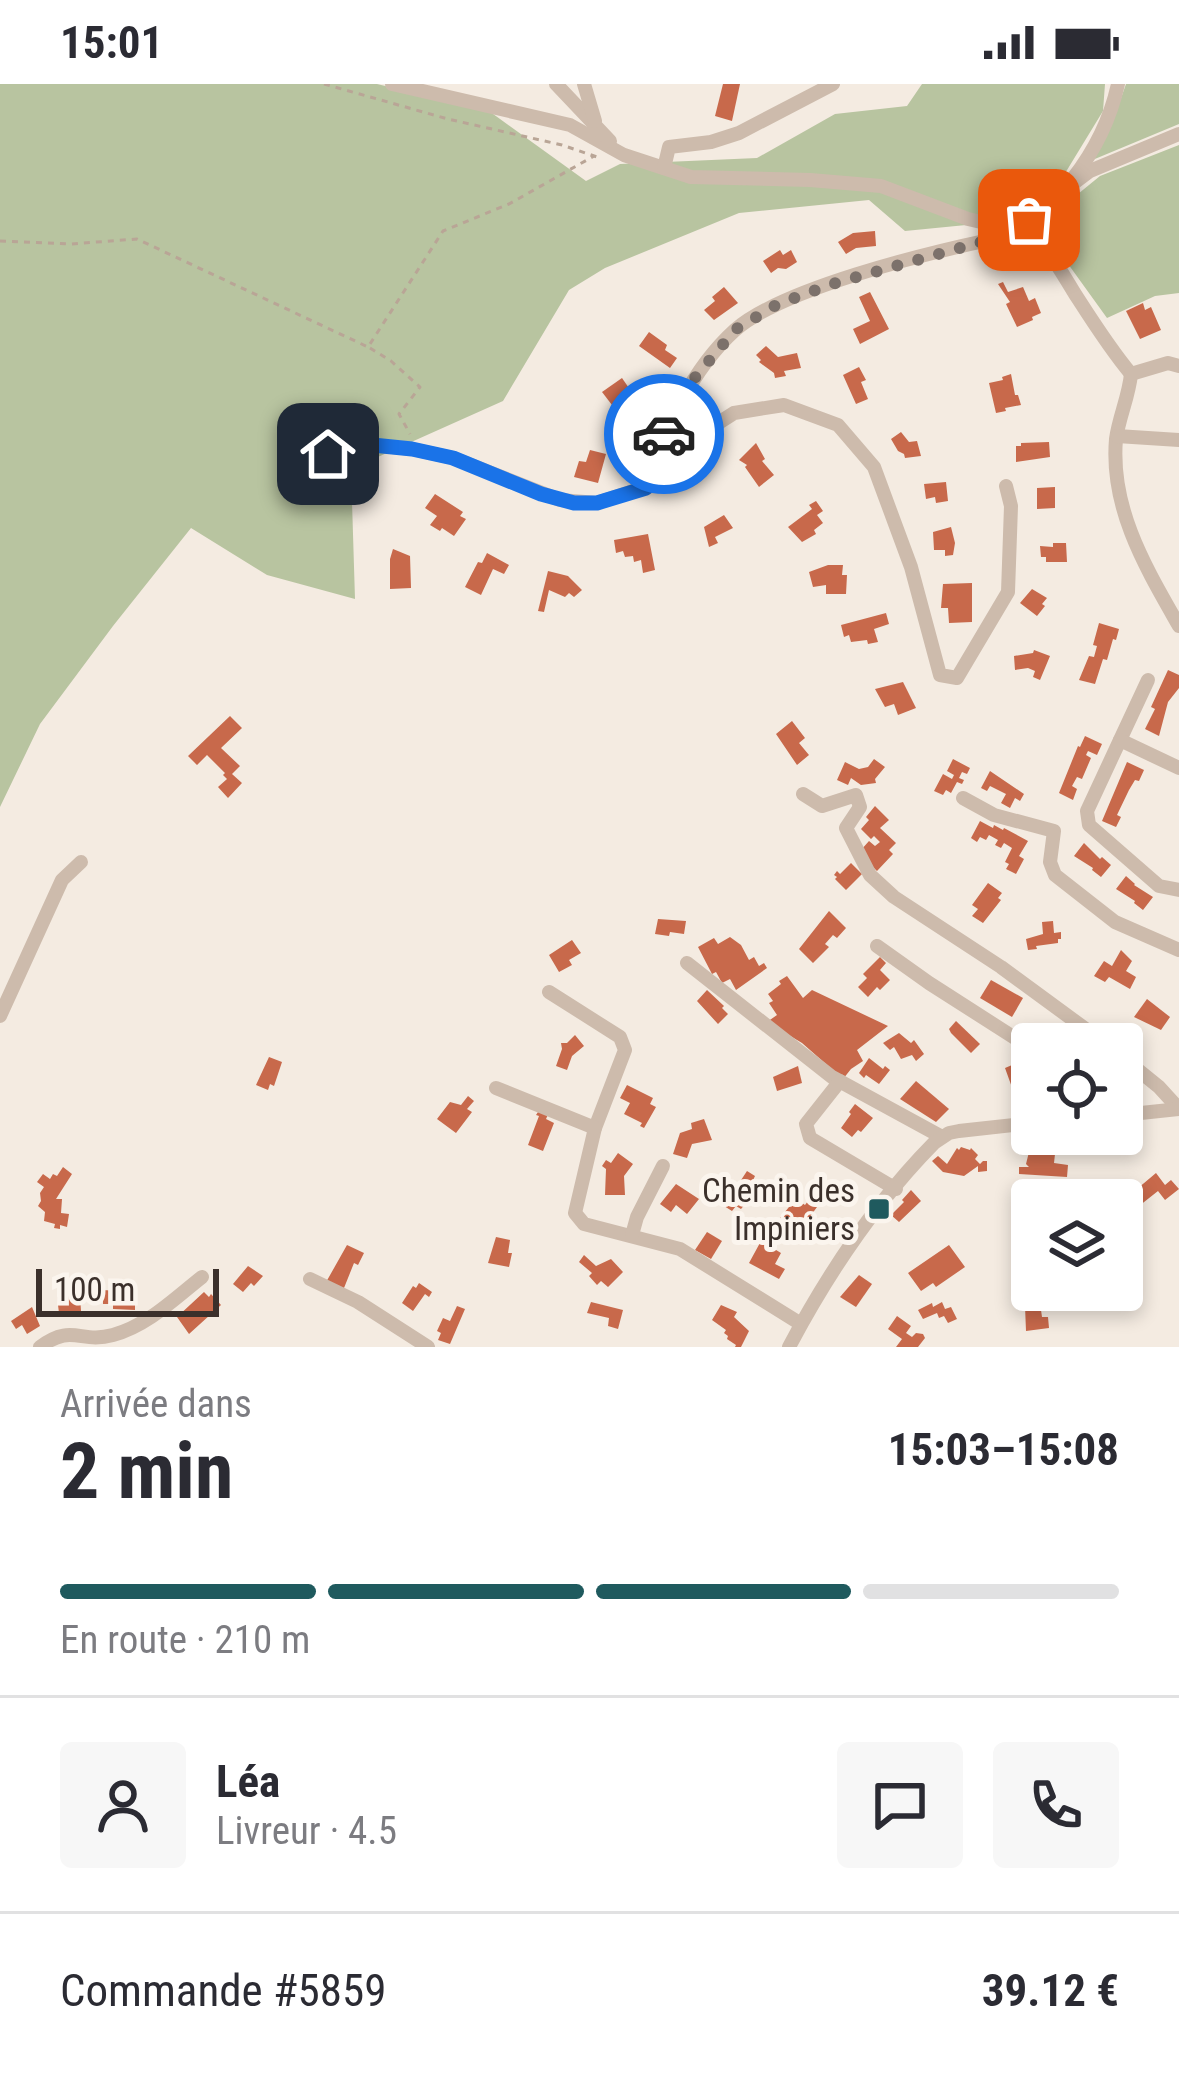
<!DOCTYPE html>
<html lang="fr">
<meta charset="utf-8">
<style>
body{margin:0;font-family:"Roboto Condensed",sans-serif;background:#f7f7f7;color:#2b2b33;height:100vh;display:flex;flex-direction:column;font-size:45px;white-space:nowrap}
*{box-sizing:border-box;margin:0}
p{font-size:39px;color:#7c7c81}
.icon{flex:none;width:66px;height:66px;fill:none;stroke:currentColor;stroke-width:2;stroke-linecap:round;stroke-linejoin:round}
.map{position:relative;height:1263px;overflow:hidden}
.side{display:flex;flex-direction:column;background:#fff;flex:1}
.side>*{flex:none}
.tools{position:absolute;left:1011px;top:939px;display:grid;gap:24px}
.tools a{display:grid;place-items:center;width:132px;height:132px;border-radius:12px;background:#fff;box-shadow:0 6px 18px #0003;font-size:60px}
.scale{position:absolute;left:36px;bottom:30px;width:183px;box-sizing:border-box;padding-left:12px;border:6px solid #3b302b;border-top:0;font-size:33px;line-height:42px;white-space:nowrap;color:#3b302b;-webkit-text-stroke:9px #fbf5ee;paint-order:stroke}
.pin{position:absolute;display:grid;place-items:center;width:102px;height:102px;color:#fff;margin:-51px;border-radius:24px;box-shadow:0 6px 18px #0006}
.courier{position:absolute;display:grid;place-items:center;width:120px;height:120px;margin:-60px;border:9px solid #1a73e8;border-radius:50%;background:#fff;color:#222;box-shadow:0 3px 15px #0007}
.overview em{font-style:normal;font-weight:700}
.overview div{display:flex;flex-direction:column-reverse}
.overview{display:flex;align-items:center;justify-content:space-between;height:204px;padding:0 60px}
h1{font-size:78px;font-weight:700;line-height:90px}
.bar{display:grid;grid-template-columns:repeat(4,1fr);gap:18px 12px;align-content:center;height:144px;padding:0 60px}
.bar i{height:15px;border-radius:9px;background:#e1e1e2}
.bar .selected{background:#1f5a5e}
.bar p{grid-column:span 4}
.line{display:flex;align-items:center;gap:30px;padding:0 60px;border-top:3px solid #e1e1e2}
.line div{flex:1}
.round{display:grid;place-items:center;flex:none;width:126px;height:126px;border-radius:12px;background:#f7f7f7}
.status{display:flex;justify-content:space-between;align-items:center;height:84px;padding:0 60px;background:#fff;direction:ltr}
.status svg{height:33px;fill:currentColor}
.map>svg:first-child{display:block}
.green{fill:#b8c4a0}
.building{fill:#c8694b}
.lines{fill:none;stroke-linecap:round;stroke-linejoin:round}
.path{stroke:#b9a596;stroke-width:3;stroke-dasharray:6 6;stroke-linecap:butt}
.minor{stroke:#cdbbac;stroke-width:14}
.done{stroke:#7c716b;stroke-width:12;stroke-dasharray:0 21.6}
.route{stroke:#1a73e8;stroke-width:15}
.poi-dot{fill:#1f5a5e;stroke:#fbf5ee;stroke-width:4.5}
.labels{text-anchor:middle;stroke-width:10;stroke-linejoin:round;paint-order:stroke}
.poi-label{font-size:33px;fill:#3b302b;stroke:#fbf5ee;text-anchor:end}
</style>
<div class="status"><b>15:01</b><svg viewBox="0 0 49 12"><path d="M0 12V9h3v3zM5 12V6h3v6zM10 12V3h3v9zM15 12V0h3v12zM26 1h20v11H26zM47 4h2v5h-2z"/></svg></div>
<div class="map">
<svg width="1179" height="1263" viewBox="0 0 1179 1263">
<rect width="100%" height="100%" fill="#f4ebe1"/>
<g class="green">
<polygon points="0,0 377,0 489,27 586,97 620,80 757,74 835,30 907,22 922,0 1105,0 1103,27 1064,91 1007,137 905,147 869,116 739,129 605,184 569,206 503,317 351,385 355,515 267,491 191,444 113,542 40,640 0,723"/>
<polygon points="1126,0 1179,0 1179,40 1090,77 1113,37"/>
<polygon points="1179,61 1179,209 1155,212 1107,234 1040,141 1100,92"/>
</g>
<g class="building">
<polygon points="723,0 740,0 732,37 715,32"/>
<polygon points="875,147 876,162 856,164 846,170 838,158 853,149"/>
<polygon points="780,166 783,171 791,166 797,178 786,185 778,184 771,189 763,177"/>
<polygon points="1003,198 1008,208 1023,203 1029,217 1035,214 1041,229 1032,233 1033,236 1017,243 1006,220 1010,218 998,200"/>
<polygon points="724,203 738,219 714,236 704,226 715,217 712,213"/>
<polygon points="870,208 889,245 860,260 853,245 870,237 859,213"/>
<polygon points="1143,219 1145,226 1151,223 1161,246 1140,255 1126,227"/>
<polygon points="649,248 667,261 665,266 677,274 670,284 639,262"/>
<polygon points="766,262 778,273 797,269 801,284 784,287 786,292 775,294 774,289 759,278 761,276 756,271"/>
<polygon points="859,283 866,296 861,298 868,315 856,320 843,291"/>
<polygon points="1011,290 1015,311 1018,311 1021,321 1005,324 1006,327 996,329 989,299 1003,296 1002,293"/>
<polygon points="622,294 633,310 612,321 602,308"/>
<polygon points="901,348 909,358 917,357 921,372 905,374 904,370 898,367 891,355"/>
<polygon points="1049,358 1050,373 1016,378 1016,362 1021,362 1021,359"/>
<polygon points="756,359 765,375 762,377 774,391 759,403 745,383 747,381 739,376"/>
<polygon points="590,366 606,370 598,399 574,393 579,377 586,378"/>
<polygon points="946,398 948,417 936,419 935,413 926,415 924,400"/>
<polygon points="1055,403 1055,424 1037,425 1037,404"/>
<polygon points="435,410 463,428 460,432 466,435 454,452 442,444 440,447 430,441 437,432 425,424"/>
<polygon points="816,417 823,427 817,431 823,439 814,446 816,450 802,458 788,443 812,425 809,421"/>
<polygon points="724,431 733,444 715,453 718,459 709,463 704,443"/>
<polygon points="951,443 955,459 953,471 945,472 945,466 934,466 933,448"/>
<polygon points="648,450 655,486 643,489 641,476 634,478 633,472 625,473 623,467 616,469 614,456"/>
<polygon points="1053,459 1066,459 1067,478 1046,478 1046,473 1041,473 1040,462 1053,463"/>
<polygon points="393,465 410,472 411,504 390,505 390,475"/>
<polygon points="487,469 509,481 504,490 493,485 481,511 465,503 478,478 482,479"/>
<polygon points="828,481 843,481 842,491 847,491 846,510 826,510 826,501 813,503 809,488"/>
<polygon points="548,487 568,492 582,506 574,513 569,509 565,513 549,506 544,528 538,527"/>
<polygon points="972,499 972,538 949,539 948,524 941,524 943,500"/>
<polygon points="1032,505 1047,514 1042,520 1045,522 1037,532 1020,519"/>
<polygon points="886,529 889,540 874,545 878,558 868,560 867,556 851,558 849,551 844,553 841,541"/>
<polygon points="1099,539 1119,545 1116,556 1113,555 1107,576 1103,575 1095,600 1079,596 1089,572 1094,573 1097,562 1093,561"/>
<polygon points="1034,566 1050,572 1040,596 1033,593 1035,587 1028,584 1015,586 1014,572 1033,569"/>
<polygon points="1168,586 1179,591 1179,604 1168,618 1159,652 1145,645 1155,625 1151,623"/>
<polygon points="903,598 916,624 898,631 894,620 885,623 875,605"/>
<polygon points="230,632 242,644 221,664 240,682 232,690 242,699 228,714 218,703 227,695 223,691 225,689 207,671 197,681 188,672"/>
<polygon points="792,637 805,654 799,659 809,671 797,681 776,650"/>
<polygon points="1085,652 1102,660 1097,671 1088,667 1086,671 1091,674 1082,695 1077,693 1072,702 1077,705 1073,716 1059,709 1078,662 1080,663"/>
<polygon points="874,675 885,683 875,695 876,699 861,701 851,694 848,701 837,696 845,678 859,685 868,683"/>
<polygon points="953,675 970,684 967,690 962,688 959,694 964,696 962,700 957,698 951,709 946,706 943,711 934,707 943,690 952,695 954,691 947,687"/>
<polygon points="1127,678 1144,686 1139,697 1135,696 1129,706 1117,731 1121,733 1116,743 1102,737"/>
<polygon points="990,687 1024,710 1020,717 1015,714 1010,724 1001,719 1006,710 990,702 987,707 981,704"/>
<polygon points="875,722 889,736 880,744 896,759 889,766 893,770 877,787 867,777 861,766 869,757 875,762 880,758 874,752 871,755 861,745 869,736 866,733"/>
<polygon points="980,737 993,744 994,741 1003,746 1004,744 1028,757 1019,772 1024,775 1016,790 1006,785 1009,780 1005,778 1012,764 1004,759 1001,764 995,761 998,756 989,751 986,756 980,753 977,758 971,754"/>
<polygon points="1084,759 1100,775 1102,773 1111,781 1101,793 1092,786 1093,784 1074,772"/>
<polygon points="851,779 862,790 846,806 835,795 837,793 834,791 837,787 840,790"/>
<polygon points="1126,792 1135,800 1134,801 1153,813 1143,826 1134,819 1135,817 1116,805"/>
<polygon points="988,799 1002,809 998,814 1001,816 983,839 972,832 978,825 972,821"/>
<polygon points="829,827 846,844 837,854 833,851 825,860 829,863 813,879 799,865"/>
<polygon points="658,835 686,837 684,850 670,848 669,852 655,850"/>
<polygon points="1053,837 1054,849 1061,848 1061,855 1058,855 1058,859 1036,862 1037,865 1028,866 1026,855 1043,850 1042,838"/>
<polygon points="730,853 741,861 749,876 754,873 759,882 764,879 767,884 736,906 730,895 722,899 716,888 712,890 698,863 714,854 718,860"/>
<polygon points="572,856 581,869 569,876 572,881 559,888 549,871"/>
<polygon points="1121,866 1132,877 1126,887 1136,893 1130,905 1109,893 1105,898 1094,892 1104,877 1112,882"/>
<polygon points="880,873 886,879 880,886 890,896 880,906 877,903 868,913 858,903 867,894 863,890"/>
<polygon points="787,892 803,914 812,906 888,942 857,966 863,977 851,985 843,995 802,959 767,938 777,931 769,919 773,917 768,910 781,900 779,897"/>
<polygon points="991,896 1023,914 1012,933 980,914"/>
<polygon points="707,906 724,922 722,924 728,930 718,940 697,917"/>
<polygon points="1147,915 1170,933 1161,946 1134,933"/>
<polygon points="956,937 980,960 971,969 951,949 949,945"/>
<polygon points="1064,939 1084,955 1080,960 1052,960 1045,955 1051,945 1057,949"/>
<polygon points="899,949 911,959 914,956 924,970 916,977 912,971 901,975 894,963 890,966 883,959"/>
<polygon points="575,951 584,962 572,972 567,986 556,982 562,965 561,959 567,959"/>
<polygon points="269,973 282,978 274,1002 270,1000 268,1006 256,1001"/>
<polygon points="869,974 883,985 885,982 890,986 879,1000 866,991 864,994 859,989"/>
<polygon points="1019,978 1023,986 1032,985 1032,1008 1026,1004 1014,1009 1005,984"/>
<polygon points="798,982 802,999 777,1007 773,993"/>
<polygon points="916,997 949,1025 936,1038 900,1015"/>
<polygon points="627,1001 653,1014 650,1020 656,1023 644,1044 640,1042 642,1039 624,1030 630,1019 620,1014"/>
<polygon points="468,1012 474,1017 467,1025 472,1028 456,1049 437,1035 450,1018 461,1021"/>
<polygon points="855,1020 873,1034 861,1048 858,1046 852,1053 841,1044 851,1030 849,1028"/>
<polygon points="542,1022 550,1026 546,1035 554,1039 543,1067 528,1061 539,1032 536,1031"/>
<polygon points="704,1035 712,1056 692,1060 687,1074 673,1070 680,1049 692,1045 691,1039"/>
<polygon points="1047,1061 1056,1061 1054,1079 1068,1081 1067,1093 1019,1090 1019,1083 1029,1083 1026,1080 1030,1064 1046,1065"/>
<polygon points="961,1063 970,1066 971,1064 978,1071 975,1075 980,1080 983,1077 987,1077 987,1087 978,1088 978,1082 964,1092 943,1088 932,1077 938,1072 947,1080 957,1064 959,1066"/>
<polygon points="618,1069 633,1080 624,1092 625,1111 605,1111 606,1085 602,1082 606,1076 611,1079"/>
<polygon points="63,1083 72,1090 56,1115 62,1115 61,1129 69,1130 67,1143 60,1141 60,1145 54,1144 55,1140 44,1137 45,1128 38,1122 41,1117 40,1109 44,1103 37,1098 43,1090 50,1095 53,1090 57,1092"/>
<polygon points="747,1087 755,1092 744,1115 747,1118 741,1125 736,1122 732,1127 724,1122"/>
<polygon points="1156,1089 1165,1101 1171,1096 1179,1105 1165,1116 1158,1107 1139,1122 1131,1110"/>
<polygon points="676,1100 699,1115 687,1130 676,1121 671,1128 660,1120"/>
<polygon points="911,1106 921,1117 899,1138 891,1131 904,1118 902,1116"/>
<polygon points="793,1113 805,1121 808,1117 817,1123 796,1152 776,1139 789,1123 788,1121"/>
<polygon points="707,1148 722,1157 711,1175 695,1166"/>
<polygon points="496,1153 510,1156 508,1169 512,1169 509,1183 488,1179"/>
<polygon points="761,1157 781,1169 775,1180 785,1185 779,1195 749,1179"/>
<polygon points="347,1161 364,1169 358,1181 354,1179 342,1209 325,1200"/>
<polygon points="949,1161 965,1183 936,1203 933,1199 921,1207 908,1189"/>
<polygon points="584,1171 596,1182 611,1175 623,1188 608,1203 601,1197 597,1201 589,1192 592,1189 579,1178"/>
<polygon points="248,1182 263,1192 254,1202 251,1199 243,1208 233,1200"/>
<polygon points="859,1191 872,1200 856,1223 840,1213"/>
<polygon points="419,1199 432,1208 429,1213 425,1210 413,1227 402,1219 413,1202 416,1204"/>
<polygon points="103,1206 119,1207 119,1212 135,1212 135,1226 113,1225 113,1220 103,1220"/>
<polygon points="204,1208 209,1213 211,1210 221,1221 189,1250 177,1233"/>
<polygon points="1040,1210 1049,1218 1041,1226 1042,1233 1048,1233 1049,1244 1026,1247 1025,1222 1031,1222"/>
<polygon points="80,1211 81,1227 59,1229 57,1213"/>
<polygon points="591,1218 623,1226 618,1245 608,1242 609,1234 587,1229"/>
<polygon points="942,1218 945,1225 951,1223 957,1235 948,1239 944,1232 939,1234 937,1229 923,1235 918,1226 932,1219 933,1223"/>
<polygon points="721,1221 737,1228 734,1233 749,1247 741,1263 735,1263 736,1261 727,1255 728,1252 724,1249 726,1246 712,1236"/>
<polygon points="457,1222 465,1225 450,1260 438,1256 441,1249 437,1247 443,1234 450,1237"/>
<polygon points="32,1223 40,1242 27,1250 22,1241 16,1245 11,1237"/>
<polygon points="897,1232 911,1242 906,1249 912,1253 916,1249 923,1250 925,1254 918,1263 896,1263 902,1255 888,1245"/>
</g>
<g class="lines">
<g class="path">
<polyline points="324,0 448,35 562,61 600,74"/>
<polyline points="0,157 71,160 137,155 368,263 443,147 509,120 594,72"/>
<polyline points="370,264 391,277 420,303 399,330 410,350"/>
</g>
<g class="minor">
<polyline points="392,0 570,41 624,71 691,93 810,96 881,102 968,135 994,141 1021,142"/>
<polyline points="556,0 610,57"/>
<polyline points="584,0 595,37"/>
<polyline points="664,84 669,63 711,58 739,49 833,0"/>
<polyline points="1074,99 1090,87 1179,50"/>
<path d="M1021,142c25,16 39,44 54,68 18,28 35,55 56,80"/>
<path d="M1131,290c-2,22 -12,43 -15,65 -6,70 30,129 63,187"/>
<polyline points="1131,290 1168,279 1179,282"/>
<polyline points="1117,352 1179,356"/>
<path d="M648,399c18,-56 43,-113 87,-153 46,-41 192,-77 254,-90 65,-19 115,-92 129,-156"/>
<polyline points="351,401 328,387 328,370 339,363 363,360 412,365 453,374 560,416 597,419 646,403 695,354 734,329 784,321 838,341 874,383 911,483 940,591 957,594 1008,508 1011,422 1006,402"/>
<polyline points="1120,656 1148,596"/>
<polyline points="1179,684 1120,656 1087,727 1089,741 1159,802 1179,806"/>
<polyline points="803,710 822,722 856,711 860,723 846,744 870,791 894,813 1001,883 1106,960"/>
<polyline points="963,714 994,731 1054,747 1050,778 1055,791 1115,838 1179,866"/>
<polyline points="877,862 929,899 1032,965"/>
<polyline points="687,879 832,993 942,1053"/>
<polyline points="549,908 620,953 625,966 595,1044 575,1129 584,1140 680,1165 801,1240"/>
<polyline points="0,932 62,796 81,778"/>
<polyline points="1122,973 1159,1003 1179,1025"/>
<polyline points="840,997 806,1040 810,1054 896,1105"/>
<polyline points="496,1004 595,1044"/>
<polyline points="1122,1031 1179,1025"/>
<polyline points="632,1151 637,1133 663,1082"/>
<polyline points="310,1195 358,1218 428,1263"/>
<path d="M40,1263c32,-24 40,-3 73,-12 34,-9 61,-36 89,-58"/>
<path d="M789,1263c38,-72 87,-145 145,-204l15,-10 10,-2 73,-8"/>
</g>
</g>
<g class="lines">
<polyline class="done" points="664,350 693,296 736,245 758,232 778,220 832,200 1006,151 1029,136"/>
<polyline class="route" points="328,370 338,363 363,360 412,365 453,374 541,410 574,419 597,419 646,404 664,350"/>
</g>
<rect class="poi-dot" x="867" y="1113" width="24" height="24" rx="6"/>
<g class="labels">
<g class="poi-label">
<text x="855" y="1118">Chemin des<tspan x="855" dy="38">Impiniers</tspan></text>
</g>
</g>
</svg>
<div class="tools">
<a><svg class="icon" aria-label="locate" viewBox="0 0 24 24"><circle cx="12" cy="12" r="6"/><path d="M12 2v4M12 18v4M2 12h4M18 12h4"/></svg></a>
<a><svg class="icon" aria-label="layers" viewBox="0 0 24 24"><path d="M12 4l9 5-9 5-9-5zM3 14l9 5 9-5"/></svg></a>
</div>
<div class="scale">100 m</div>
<div class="pin" style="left:1029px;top:136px;background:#ea580c"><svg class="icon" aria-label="bag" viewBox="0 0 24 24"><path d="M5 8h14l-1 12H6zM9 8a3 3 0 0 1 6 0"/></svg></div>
<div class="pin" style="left:328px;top:370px;background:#1f2937"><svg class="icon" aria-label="home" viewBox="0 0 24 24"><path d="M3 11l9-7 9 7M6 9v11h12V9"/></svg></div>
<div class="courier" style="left:664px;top:350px"><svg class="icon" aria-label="car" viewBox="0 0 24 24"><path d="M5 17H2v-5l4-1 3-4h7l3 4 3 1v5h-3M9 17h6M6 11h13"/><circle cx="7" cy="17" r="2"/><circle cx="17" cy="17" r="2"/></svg></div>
</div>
<section class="side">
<div class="overview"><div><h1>2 min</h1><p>Arrivée dans</p></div><em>15:03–15:08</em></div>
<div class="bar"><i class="selected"></i><i class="selected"></i><i class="selected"></i><i></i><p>En route · 210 m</p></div>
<div class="line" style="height:216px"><a class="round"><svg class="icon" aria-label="person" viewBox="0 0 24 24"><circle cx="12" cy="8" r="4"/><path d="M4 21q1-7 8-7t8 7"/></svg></a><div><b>Léa</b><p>Livreur · 4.5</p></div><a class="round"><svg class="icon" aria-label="chat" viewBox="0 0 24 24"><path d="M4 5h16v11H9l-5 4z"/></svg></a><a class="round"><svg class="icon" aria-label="phone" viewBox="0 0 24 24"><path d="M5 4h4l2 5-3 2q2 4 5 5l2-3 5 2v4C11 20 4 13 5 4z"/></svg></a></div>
<div class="line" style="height:156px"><div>Commande #5859</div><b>39.12 €</b></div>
</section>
